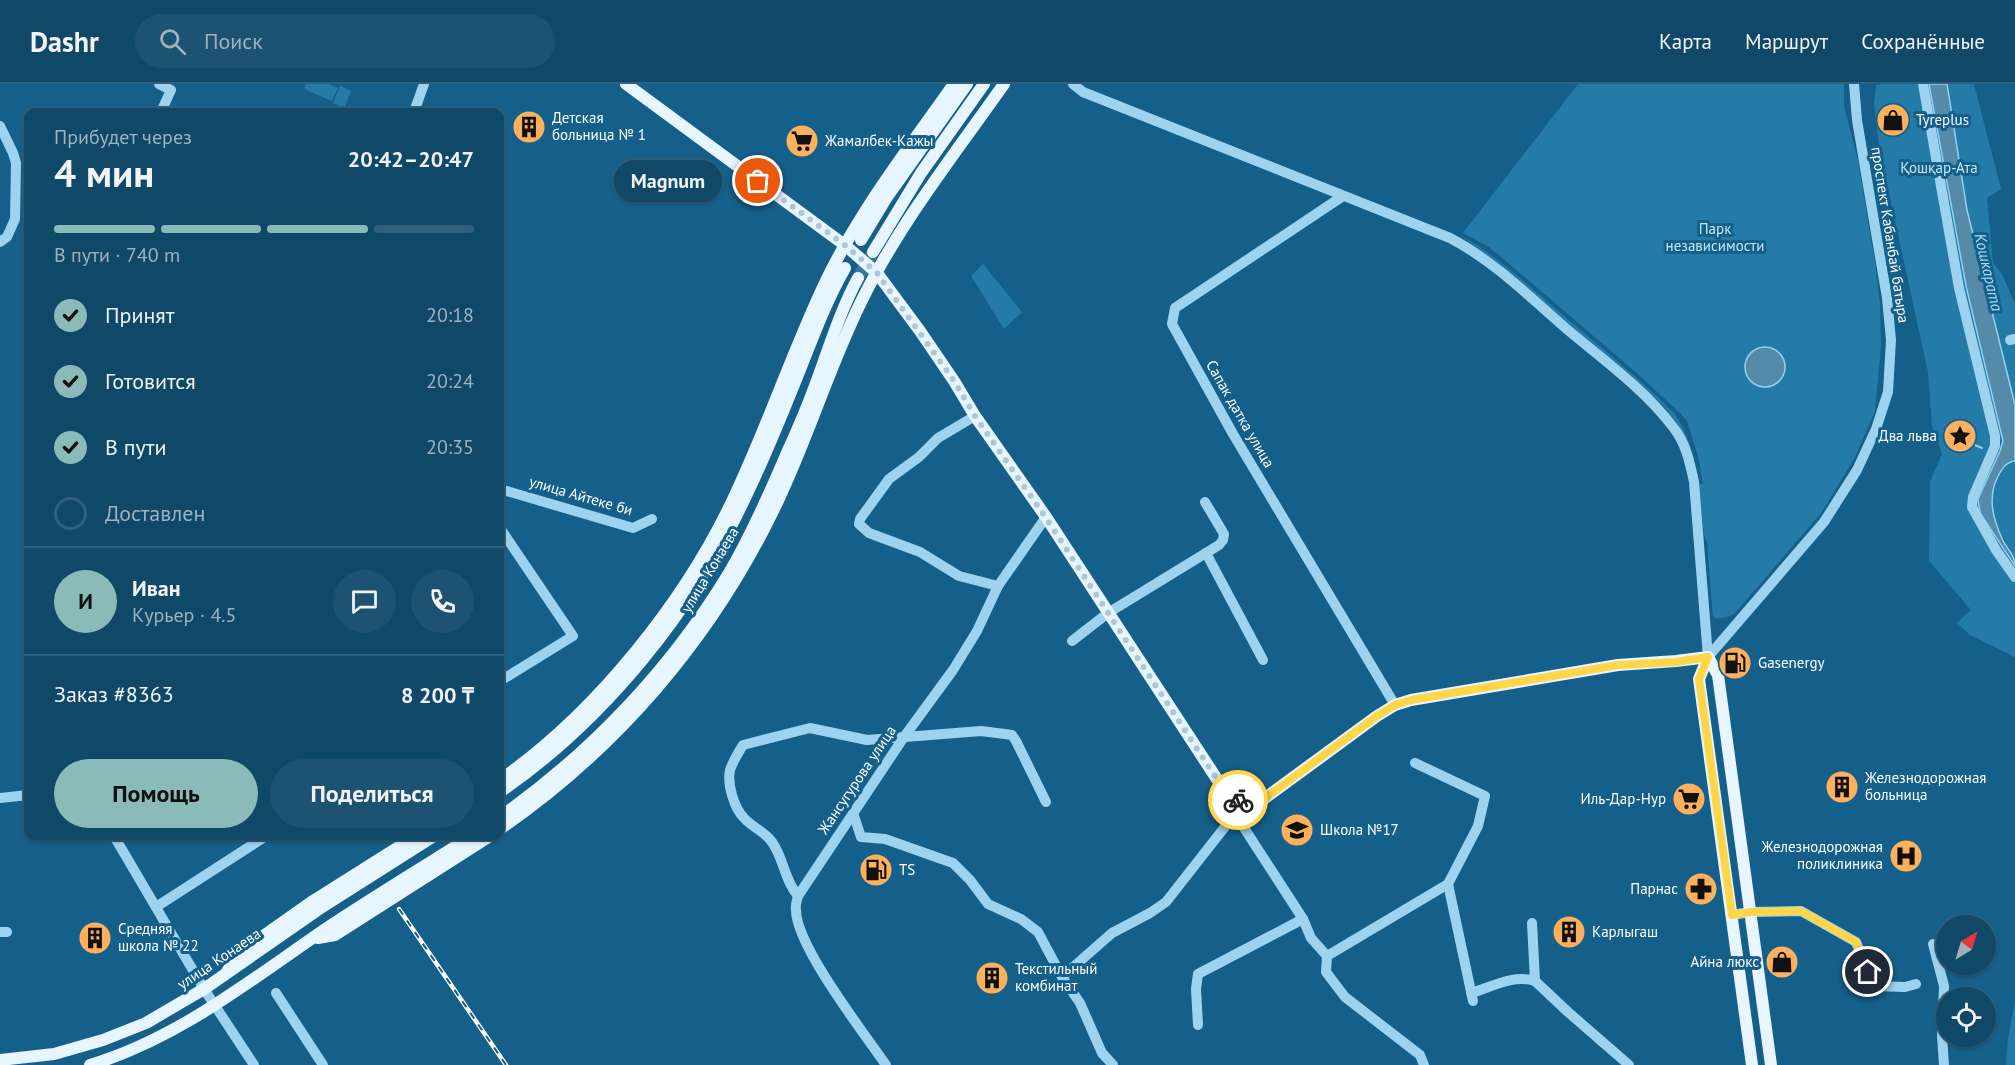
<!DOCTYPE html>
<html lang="ru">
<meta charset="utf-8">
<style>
body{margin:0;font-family:"PT Sans",sans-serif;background:#1e5271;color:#f1f3f6;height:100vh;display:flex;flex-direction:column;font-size:22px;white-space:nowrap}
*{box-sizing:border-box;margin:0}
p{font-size:20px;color:#9cb2c0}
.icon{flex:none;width:33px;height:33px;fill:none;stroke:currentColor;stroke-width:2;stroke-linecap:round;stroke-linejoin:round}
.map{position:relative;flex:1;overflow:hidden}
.sheet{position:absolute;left:24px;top:24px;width:480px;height:732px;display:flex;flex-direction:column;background:#104868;border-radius:12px;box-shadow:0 2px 4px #0004,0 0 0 2px #30607c}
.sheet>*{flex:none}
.needle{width:39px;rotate:38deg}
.tools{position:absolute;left:1936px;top:831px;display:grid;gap:12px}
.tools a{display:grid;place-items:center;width:60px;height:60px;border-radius:50%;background:#104868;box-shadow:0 2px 4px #0004,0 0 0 2px #30607c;font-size:30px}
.pin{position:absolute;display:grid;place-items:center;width:51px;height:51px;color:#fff;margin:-26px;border:3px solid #fff;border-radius:50%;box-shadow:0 2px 6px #0007}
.courier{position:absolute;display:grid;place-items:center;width:60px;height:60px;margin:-30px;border:4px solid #ffd54a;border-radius:50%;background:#fff;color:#222;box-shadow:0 2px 8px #0007}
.bubble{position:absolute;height:42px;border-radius:21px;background:#104868;box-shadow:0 2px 4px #0004,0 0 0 2px #30607c;font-size:20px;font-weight:800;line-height:42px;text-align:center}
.summary em{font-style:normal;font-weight:800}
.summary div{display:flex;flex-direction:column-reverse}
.summary{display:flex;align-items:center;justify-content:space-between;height:102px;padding:0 30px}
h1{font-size:39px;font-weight:800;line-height:45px}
.bar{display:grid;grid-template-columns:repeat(4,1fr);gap:9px 6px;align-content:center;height:72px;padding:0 30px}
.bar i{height:8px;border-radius:4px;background:#30607c}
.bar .current{background:#8bbbb9}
.bar p{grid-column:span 4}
.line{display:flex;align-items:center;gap:15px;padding:0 30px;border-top:2px solid #30607c}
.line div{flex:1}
.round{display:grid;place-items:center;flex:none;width:63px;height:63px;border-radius:32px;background:#1e5271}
ol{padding:0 30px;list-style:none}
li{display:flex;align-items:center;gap:18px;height:66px}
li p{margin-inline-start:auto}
li .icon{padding:6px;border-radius:50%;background:#8bbbb9;color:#111;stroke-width:4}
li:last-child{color:#9cb2c0}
li i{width:33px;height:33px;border:3px solid #30607c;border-radius:50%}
.action{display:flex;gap:12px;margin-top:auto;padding:12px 30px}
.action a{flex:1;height:69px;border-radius:36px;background:#8bbbb9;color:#111;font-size:24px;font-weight:800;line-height:69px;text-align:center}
.action a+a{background:#1e5271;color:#f1f3f6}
header{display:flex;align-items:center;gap:36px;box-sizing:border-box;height:84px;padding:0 30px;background:#104868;border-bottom:2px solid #30607c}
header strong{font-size:28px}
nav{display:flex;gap:33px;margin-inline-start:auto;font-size:21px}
.search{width:420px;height:54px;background:#1e5271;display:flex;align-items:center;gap:15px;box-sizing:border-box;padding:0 21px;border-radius:33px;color:#9cb2c0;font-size:22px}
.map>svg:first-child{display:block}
.green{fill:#247ba8}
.water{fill:#558aa9;stroke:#90d1f2;stroke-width:1.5}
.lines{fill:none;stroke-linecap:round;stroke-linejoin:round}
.stream{stroke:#90d1f2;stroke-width:2}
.major-tunnel{stroke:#38789c;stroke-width:12;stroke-dasharray:12 6;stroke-linecap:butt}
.minor{stroke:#9ed3ef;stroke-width:10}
.major{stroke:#e7f5ff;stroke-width:12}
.rail-casing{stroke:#fff;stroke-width:4.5}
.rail{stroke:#15608b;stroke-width:2;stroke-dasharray:7;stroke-linecap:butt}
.done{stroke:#adc7d6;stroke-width:6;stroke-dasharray:0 10.8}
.route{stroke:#ffd54a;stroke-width:8}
.labels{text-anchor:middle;stroke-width:6;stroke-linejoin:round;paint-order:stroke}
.poi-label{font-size:15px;fill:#fff;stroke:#15608b;text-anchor:start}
.park-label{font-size:15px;fill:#c4e8fb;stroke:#15608b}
.street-label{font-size:15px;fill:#fff;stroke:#15608b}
.water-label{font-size:16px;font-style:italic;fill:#aadcf7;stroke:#15608b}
</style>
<header>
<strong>Dashr</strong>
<div class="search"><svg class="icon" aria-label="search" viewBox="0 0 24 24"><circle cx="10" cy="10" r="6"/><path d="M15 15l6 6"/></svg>Поиск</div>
<nav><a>Карта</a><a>Маршрут</a><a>Сохранённые</a></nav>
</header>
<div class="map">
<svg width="2015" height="981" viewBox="0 0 2015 981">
<rect width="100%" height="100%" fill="#15608b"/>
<g class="green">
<polygon points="306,0 329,0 338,4 332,17 304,5"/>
<path d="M1578,0h266v22l14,55 17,102 5,41 1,41 -6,66 -20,46 -33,55 -87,101c-6,4 -15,7 -22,4l-6,-75 -3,-7 -5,-44 -12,-52 -10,-16 -14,-18 -24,-21 -136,-116 -43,-33c39,22 71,53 105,82 37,31 74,61 108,95 17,22 20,46 27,72h3l-5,-28 -11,-35 -7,-8 -41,-38 -139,-119 -11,-9 -26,-14z"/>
<polygon points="1884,0 1974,0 2001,105 1987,114 1993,179 2002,190 2015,220 2015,573 1970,551 1957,539 1971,526 1929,477 1930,398 1942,370 1932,342 1928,288 1880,68 1874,20 1876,1"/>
<polygon points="340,2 351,7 344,24 333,19"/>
<polygon points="983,180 1022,228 1004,245 971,192"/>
<polygon points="2015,918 2015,981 2006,981 2008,954"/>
</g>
<g class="water">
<path d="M1929,0h18l20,126 48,195v56c-9,1 -13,8 -17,15 -11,22 -5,43 5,65 5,9 12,14 12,25l-35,-53 -2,-14 22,-48 3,-10 -37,-155z"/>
<circle cx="1765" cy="283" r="20"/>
</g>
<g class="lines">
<polyline class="stream" points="1944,348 1982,364"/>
<polyline class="major-tunnel" points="858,194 873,168"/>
<g class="minor">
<polyline points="159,0 171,6 161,28"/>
<path d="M1073,0l10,8 367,146c44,23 82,61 119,93 36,30 76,59 104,96 13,16 17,36 21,55l14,175"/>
<polyline points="1923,0 1959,204 1995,352 1995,362 1973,413 1972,423 1996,466 2015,493"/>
<polyline points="414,28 424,0"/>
<polyline points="0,42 13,69 16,79 15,135 7,153 0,158"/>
<polyline points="1343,112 1175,224 1172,240 1233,350 1395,621"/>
<polyline points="2010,256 2015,255"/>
<polyline points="975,332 938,354 919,373 889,395 860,435 859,440 869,449 920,468 959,492 998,502"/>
<polyline points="500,405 633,444 652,435"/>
<polyline points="500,444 573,552 500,597"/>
<polyline points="1206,469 1263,576"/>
<polyline points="1072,557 1108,529 1219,461 1223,456 1224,450 1205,418"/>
<polyline points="1708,573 1824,438 1857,386 1876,345 1888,308 1891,256 1887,214 1857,36 1854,0"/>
<polyline points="0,714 28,711"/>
<polyline points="1235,714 1235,730 1303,835 1311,854 1327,872 1326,888 1345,913 1420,971 1424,981"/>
<polyline points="853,729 861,753 885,755 953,779 970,796 988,820 1021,835 1038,848 1062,893 1080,919 1102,969 1113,981"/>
<polyline points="114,752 204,905 254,981"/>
<polyline points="1448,800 1473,917"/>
<path d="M798,812c-14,-17 -14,-37 -26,-54 -7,-10 -20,-15 -28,-24 -10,-10 -17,-34 -14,-48 3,-9 8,-17 13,-25l67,-17 57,12 114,-9 24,3 7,1 4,6 30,61"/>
<polyline points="156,823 266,752"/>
<polyline points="1732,831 1750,828 1801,827 1856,858 1874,902 1905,903 1916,900"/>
<polyline points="1532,839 1535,897 1568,928 1629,981"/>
<polyline points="0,848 7,848"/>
<polyline points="1933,860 1944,902 1942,952 1944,981"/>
<polyline points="1327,872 1448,800 1478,742 1485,712 1415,679"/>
<polyline points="1062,893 1112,849 1150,829 1166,818 1235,730"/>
<polyline points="276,909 323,981"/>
<path d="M1471,909c21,-6 42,-19 64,-12"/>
<polyline points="1198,941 1196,905 1198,890 1303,835"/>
<path d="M886,981c-22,-32 -90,-119 -90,-155 -1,-4 1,-10 2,-14l106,-159 49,-67 24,-39 21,-45 48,-69"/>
</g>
<g class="major">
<path d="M626,0l220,162 31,27 43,58 34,50 21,35 71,101 178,273c14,11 19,12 37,11l116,-85 18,-11 16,-5 207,-35 58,-4 32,-4"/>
<polyline points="861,156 887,113 967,0"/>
<polyline points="873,168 921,89 984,0"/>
<polyline points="1708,573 1718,591 1771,981"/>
<polyline points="1708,573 1699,595 1752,981"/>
<path d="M500,696c96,-67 187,-180 236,-287 32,-68 56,-140 88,-208 34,-72 84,-136 130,-201"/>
<path d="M500,708c103,-71 192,-180 245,-294 19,-39 36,-81 52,-121 15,-37 28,-74 48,-109"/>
<path d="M500,733c91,-64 171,-148 229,-244 22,-37 40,-78 57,-118 11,-24 21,-47 30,-72 13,-35 24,-72 42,-105"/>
<path d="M500,745c116,-80 209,-188 272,-316 34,-68 55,-142 89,-211 38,-78 93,-147 143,-218"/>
<polyline points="318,854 335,851 490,752"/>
<polyline points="228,886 239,869 313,817 416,752"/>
<polyline points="0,976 54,970 103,956 146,939 204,905 319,825 434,752"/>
<path d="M90,981c90,-27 163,-87 240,-139 47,-31 95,-60 142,-90"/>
</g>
<g class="rail-casing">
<polyline id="rail" points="399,825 506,981"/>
</g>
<use href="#rail" class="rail"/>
</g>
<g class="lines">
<polyline class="done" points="758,97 846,162 877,189 954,297 975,332 1046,434 1224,706 1238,716"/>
<polyline class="route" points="1238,716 1246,718 1261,717 1377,632 1395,621 1411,616 1618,581 1676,578 1708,573 1699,595 1732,831 1750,828 1801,827 1856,858 1868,888"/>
</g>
<defs>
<g id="shop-disc" transform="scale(1.725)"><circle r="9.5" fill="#ffb05d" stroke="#15608b"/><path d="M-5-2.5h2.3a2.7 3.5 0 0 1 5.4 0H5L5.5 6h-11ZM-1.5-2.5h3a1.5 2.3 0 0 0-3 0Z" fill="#111"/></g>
<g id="building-disc" transform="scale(1.725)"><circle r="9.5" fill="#ffb05d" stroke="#15608b"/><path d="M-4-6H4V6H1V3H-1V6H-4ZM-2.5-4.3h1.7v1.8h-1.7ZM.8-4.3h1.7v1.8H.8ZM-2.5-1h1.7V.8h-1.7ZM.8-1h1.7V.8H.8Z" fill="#111"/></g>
<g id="supermarket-disc" transform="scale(1.725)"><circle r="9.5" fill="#ffb05d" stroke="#15608b"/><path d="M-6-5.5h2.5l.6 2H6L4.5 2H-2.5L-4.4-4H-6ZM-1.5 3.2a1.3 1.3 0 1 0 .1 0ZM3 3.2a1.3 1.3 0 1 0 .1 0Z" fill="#111"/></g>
<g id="sight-disc" transform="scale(1.725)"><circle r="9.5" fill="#ffb05d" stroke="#15608b"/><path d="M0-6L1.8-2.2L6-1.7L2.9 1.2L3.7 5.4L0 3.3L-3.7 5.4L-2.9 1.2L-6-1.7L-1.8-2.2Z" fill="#111"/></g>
<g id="fuel-disc" transform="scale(1.725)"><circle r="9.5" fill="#ffb05d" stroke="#15608b"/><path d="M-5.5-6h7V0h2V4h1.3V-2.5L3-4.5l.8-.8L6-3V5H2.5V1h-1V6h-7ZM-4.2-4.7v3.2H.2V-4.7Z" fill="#111"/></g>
<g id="school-disc" transform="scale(1.725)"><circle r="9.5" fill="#ffb05d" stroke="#15608b"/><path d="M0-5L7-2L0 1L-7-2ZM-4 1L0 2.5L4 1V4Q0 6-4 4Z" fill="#111"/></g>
<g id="hospital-disc" transform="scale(1.725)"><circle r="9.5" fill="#ffb05d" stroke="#15608b"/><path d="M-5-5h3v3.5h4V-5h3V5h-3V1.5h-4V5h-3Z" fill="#111"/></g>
<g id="pharmacy-disc" transform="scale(1.725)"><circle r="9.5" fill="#ffb05d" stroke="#15608b"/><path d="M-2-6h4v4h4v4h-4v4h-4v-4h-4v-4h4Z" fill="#111"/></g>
</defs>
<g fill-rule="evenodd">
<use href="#shop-disc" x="1893" y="36"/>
<use href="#building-disc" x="529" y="43"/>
<use href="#supermarket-disc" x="802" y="57"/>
<use href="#sight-disc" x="1960" y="352"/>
<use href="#fuel-disc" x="1735" y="579"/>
<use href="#building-disc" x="1842" y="703"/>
<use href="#supermarket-disc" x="1689" y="715"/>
<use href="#school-disc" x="1297" y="746"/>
<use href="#hospital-disc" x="1906" y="772"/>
<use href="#fuel-disc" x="876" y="786"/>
<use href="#pharmacy-disc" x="1701" y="805"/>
<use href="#building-disc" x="1569" y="848"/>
<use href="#building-disc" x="95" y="854"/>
<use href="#shop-disc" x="1782" y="878"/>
<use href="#building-disc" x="992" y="894"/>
</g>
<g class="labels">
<g class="poi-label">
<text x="552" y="39">Детская<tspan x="552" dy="17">больница № 1</tspan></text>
<text x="1916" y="41">Tyreplus</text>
<text x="825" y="62">Жамалбек-Кажы</text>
<text x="1937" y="357" text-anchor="end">Два льва</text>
<text x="1758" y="584">Gasenergy</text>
<text x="1865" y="699">Железнодорожная<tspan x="1865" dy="17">больница</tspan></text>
<text x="1666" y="720" text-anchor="end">Иль-Дар-Нур</text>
<text x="1320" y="751">Школа №17</text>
<text x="1883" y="768" text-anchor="end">Железнодорожная<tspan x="1883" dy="17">поликлиника</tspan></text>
<text x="899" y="791">TS</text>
<text x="1678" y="810" text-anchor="end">Парнас</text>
<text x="118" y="850">Средняя<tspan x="118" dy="17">школа № 22</tspan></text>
<text x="1592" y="853">Карлыгаш</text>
<text x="1759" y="883" text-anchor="end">Айна люкс</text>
<text x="1015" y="890">Текстильный<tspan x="1015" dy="17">комбинат</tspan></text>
</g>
<g class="park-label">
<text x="1939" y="89">Қошқар-Ата</text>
<text x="1715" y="150">Парк<tspan x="1715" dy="17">независимости</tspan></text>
</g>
<g class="street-label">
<text transform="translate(1890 151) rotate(81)" y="5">проспект Кабанбай батыра</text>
<text transform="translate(1240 330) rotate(60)" y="5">Сапак датка улица</text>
<text transform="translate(581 412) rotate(16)" y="5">улица Айтеке би</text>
<text transform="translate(710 486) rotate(-59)" y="5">улица Конаева</text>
<text transform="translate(857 696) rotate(-56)" y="5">Жансугурова улица</text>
<text transform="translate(219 875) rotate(-34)" y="5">улица Конаева</text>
</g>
<g class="water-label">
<text transform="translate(1989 188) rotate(77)" y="6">Кошкарата</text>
</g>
</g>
</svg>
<div class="tools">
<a><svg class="needle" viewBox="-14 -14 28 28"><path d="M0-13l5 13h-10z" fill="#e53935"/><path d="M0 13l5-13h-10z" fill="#9cb2c0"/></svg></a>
<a><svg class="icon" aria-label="locate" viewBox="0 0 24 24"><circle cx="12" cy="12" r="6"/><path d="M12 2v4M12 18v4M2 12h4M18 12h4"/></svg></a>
</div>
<div class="pin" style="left:758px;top:97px;background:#ea580c"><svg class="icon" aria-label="bag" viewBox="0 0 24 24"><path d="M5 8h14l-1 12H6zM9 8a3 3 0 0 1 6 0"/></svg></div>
<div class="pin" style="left:1868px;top:888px;background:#1f2937"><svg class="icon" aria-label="home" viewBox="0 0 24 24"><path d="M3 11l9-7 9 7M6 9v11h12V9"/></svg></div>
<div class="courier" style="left:1238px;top:716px"><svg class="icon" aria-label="bike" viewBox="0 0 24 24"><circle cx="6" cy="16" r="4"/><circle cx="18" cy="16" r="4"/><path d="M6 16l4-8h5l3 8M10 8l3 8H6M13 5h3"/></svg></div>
<div class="bubble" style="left:614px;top:76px;width:108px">Magnum</div>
<section class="sheet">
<div class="summary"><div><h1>4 мин</h1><p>Прибудет через</p></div><em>20:42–20:47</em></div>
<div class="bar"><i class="current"></i><i class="current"></i><i class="current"></i><i></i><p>В пути · 740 m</p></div>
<ol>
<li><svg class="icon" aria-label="check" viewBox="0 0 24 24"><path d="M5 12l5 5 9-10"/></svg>Принят<p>20:18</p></li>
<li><svg class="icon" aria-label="check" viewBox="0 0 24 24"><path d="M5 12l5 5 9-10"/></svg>Готовится<p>20:24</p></li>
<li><svg class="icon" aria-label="check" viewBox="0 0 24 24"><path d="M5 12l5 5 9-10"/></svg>В пути<p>20:35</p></li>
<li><i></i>Доставлен</li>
</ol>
<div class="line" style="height:108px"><b class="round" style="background:#8bbbb9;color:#111">И</b><div><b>Иван</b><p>Курьер · 4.5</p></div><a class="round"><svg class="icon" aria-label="chat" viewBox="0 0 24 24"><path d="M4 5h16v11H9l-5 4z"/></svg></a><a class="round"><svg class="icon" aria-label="phone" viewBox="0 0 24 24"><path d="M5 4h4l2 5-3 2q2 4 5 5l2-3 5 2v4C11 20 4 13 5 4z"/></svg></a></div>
<div class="line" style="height:78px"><div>Заказ #8363</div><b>8 200 ₸</b></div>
<div class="action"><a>Помощь</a><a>Поделиться</a></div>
</section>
</div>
